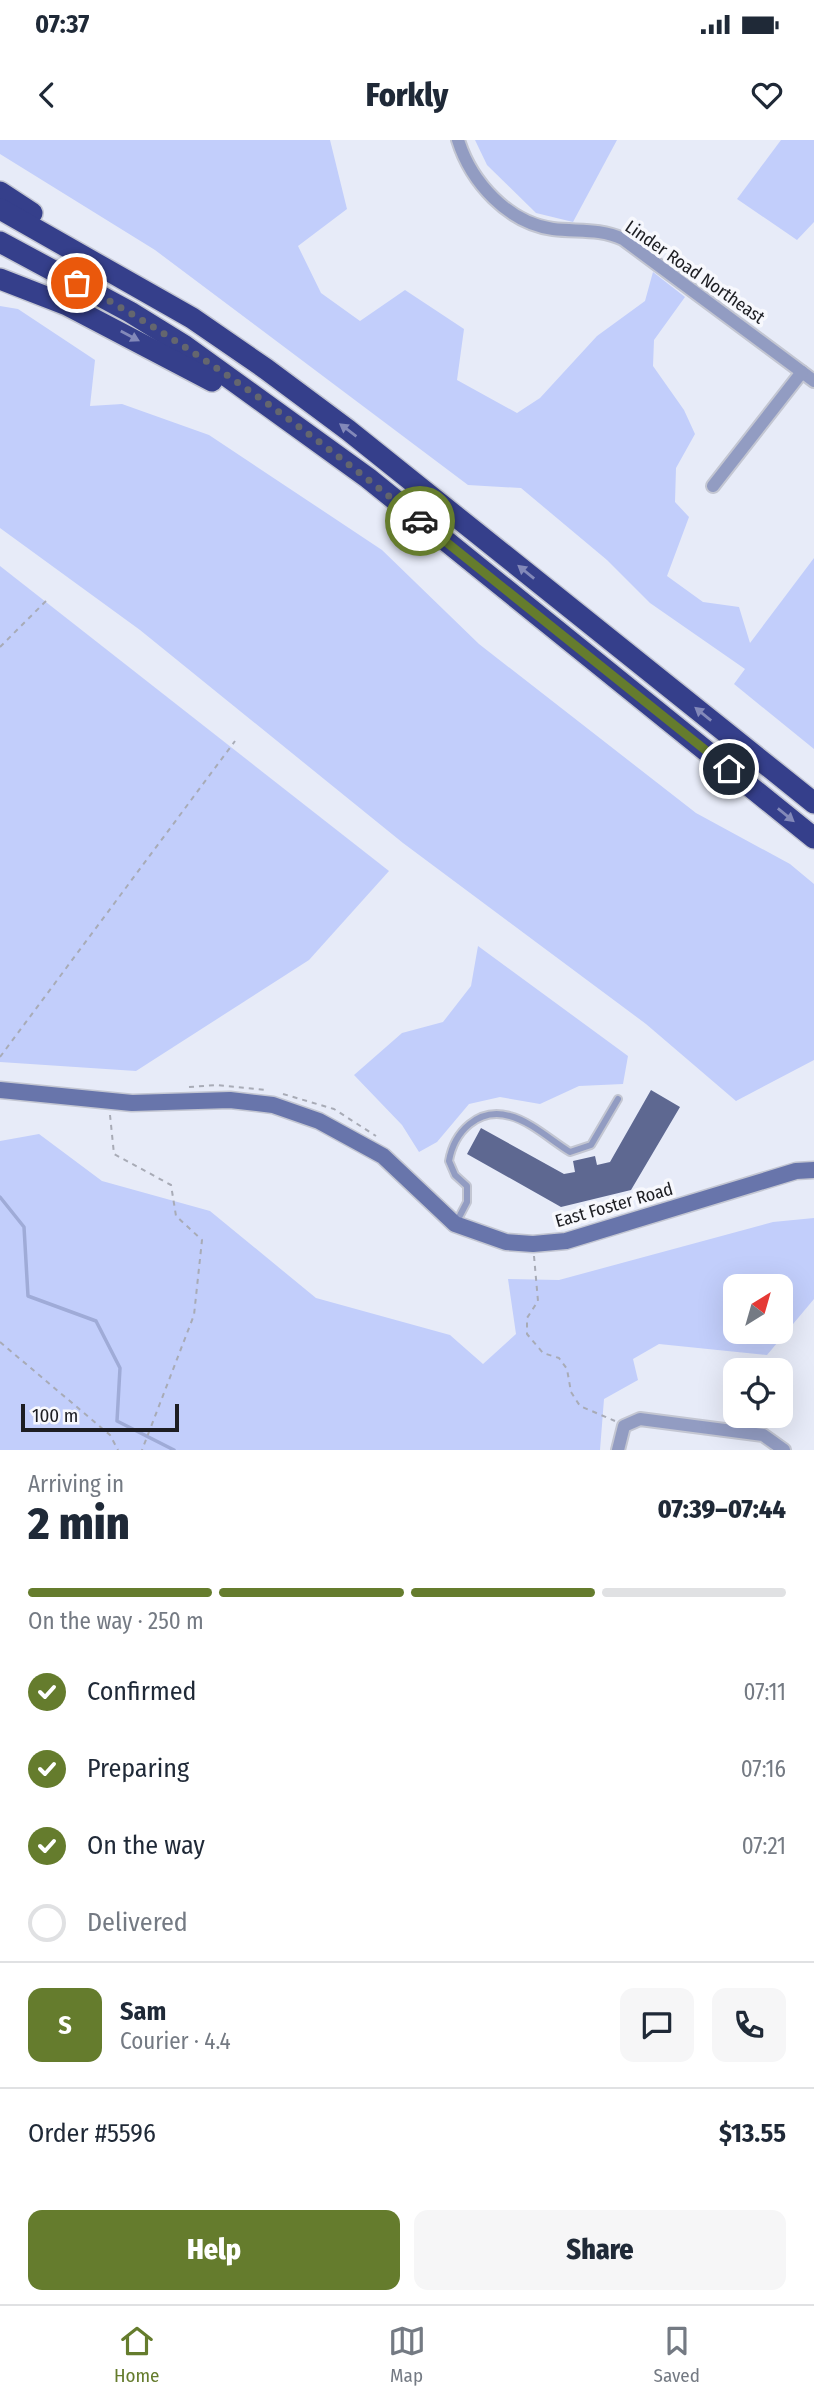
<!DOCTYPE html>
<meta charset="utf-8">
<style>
body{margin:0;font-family:"Fira Sans Condensed",sans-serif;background:#f6f6f7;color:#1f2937;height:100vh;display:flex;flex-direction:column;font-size:26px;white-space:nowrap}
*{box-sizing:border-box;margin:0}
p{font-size:23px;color:#747a83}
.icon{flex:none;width:38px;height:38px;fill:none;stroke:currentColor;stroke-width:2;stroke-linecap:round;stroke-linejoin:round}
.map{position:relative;height:1310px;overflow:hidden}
.details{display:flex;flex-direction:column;background:#fff;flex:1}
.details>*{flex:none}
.needle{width:46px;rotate:37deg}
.controls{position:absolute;left:723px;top:1134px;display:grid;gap:14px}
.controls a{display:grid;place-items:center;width:70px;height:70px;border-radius:14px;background:#fff;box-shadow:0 7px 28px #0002;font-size:35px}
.scale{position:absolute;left:21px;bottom:18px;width:158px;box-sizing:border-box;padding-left:7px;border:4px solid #1d1e23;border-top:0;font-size:19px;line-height:24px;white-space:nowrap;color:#1d1e23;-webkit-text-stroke:5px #f7f8fd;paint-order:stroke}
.pin{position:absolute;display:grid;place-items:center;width:60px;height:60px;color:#fff;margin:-30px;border:4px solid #fff;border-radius:50%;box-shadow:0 2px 7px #0007}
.courier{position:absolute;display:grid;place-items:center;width:70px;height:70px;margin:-35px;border:5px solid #657c2d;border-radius:50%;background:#fff;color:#222;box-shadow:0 2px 9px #0007}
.overview em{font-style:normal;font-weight:800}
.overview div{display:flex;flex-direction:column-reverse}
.overview{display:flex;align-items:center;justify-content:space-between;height:119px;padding:0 28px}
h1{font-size:46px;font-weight:800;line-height:52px}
.bar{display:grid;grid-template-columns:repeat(4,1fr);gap:10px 7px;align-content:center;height:84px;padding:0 28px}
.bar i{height:9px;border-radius:5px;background:#e0e1e3}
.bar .on{background:#657c2d}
.bar p{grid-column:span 4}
.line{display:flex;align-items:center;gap:18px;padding:0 28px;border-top:2px solid #e0e1e3}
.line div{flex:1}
.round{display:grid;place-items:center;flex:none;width:74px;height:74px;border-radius:14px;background:#f6f6f7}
ol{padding:0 28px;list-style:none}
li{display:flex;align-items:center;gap:21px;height:77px}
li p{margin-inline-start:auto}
li .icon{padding:7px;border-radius:50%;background:#657c2d;color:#fff;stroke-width:4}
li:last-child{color:#747a83}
li i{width:38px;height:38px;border:4px solid #e0e1e3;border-radius:50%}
.button{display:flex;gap:14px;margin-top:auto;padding:14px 28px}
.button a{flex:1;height:80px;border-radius:14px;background:#657c2d;color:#fff;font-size:28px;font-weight:800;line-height:80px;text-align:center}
.button a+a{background:#f6f6f7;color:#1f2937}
.status{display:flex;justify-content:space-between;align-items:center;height:49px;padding:0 35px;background:#fff;direction:ltr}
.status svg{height:19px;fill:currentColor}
header{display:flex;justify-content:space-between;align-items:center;height:91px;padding:0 28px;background:#fff;font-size:32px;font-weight:800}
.dock{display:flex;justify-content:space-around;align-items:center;height:98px;border-top:2px solid #e0e1e3;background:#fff;font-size:19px;color:#747a83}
.dock a{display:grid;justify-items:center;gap:4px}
.dock .on{color:#657c2d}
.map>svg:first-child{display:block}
.green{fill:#c2cefb;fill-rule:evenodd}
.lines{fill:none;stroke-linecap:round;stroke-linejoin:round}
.stream{stroke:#9fabd7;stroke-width:3.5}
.building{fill:#5e6891}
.lane-casing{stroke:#c3c6d2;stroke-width:10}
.street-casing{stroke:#c3c6d2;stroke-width:16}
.secondary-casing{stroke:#c3c6d2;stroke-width:19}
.highway-casing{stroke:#c3c6d2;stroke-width:24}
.path{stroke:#a8abb6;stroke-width:2;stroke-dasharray:5 5;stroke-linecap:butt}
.lane{stroke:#929cc2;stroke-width:6}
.street{stroke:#929cc2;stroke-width:12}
.secondary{stroke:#6875ab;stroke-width:16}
.highway{stroke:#353f8b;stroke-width:21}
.oneway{fill:#8389b9}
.done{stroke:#64666e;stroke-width:7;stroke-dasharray:0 12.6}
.route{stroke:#657c2d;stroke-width:9}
.labels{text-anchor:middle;stroke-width:7;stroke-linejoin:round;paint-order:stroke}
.street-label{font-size:18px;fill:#1d1e23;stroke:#f7f8fd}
</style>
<div class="status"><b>07:37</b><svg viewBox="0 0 49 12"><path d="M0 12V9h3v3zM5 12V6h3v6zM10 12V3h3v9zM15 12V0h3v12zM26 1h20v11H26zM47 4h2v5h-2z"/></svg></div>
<header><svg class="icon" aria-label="back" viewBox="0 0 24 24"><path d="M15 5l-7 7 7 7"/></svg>Forkly<svg class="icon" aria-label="heart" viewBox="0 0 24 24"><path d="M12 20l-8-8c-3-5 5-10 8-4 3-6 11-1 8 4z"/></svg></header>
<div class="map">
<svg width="814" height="1310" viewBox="0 0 814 1310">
<rect width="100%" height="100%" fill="#e7ebf8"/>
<g class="green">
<polygon points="0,0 330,0 347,69 298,106 321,153 360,181 405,150 464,189 457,240 517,273 540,258 597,196 645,161 653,132 685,157 654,200 653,226 684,270 695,294 676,328 675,362 689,377 667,436 703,462 739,467 750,503 814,418 814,609 734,544 745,529 650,463 607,420 521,348 468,345 155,110 0,14"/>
<polygon points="475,0 617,0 573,82 536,73 487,25"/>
<polygon points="781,0 814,0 814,82 797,100 737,59"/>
<polygon points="0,166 18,169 95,220 90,266 122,264 209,295 382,410 479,504 696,673 790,724 814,744 814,920 736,961 646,884 403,703 140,490 0,388"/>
<polygon points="0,426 389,731 309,820 136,931 0,922"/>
<polygon points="478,806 628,916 623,944 579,946 540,964 500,957 469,964 437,1002 419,1012 402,985 354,935 402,893 443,882 471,846"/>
<path d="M39,994l63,47 108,30 106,87 134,37 33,29 33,-30 -8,-55 51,1 214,-58 41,-4v81l-47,56 -108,-11 -26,15 5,21 -34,19 -4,51h-600v-309zM735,1146h45v46h-45z"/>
</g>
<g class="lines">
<polyline class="stream" points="0,1057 24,1087 28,1156 96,1181 120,1228 117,1281 174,1310"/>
</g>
<polygon class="building" points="651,950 680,967 631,1050 561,1067 467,1014 481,988 564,1034 575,1032 573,1021 595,1016 597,1025 610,1022"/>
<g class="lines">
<g class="lane-casing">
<path id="lane" d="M456,1083l11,-21v-16l-12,-11 -6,-14c5,-29 29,-54 61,-45 20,5 42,25 60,36l21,-7 27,-46"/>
</g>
<g class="street-casing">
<g id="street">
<path d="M458,0c13,42 50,83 95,89 25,3 46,-1 70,10l191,142"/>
<polyline points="713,346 802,232"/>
<polyline points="618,1310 624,1286 640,1279 763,1295 784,1310"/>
</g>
</g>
<g class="secondary-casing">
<polyline id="secondary" points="0,950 132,963 230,960 273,965 319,981 383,1016 455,1084 506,1102 533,1104 566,1101 796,1031 814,1030"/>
</g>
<g class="highway-casing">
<g id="highway">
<polyline points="0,52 32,73"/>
<polyline points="0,69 192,178 266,229 348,290 814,663"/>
<polyline points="0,102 130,172 185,206 368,338 814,698"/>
<polyline points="0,139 67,165 212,241"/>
</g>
</g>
<g class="path">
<polyline points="0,507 49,458"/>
<polyline points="0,917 235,601"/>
<polyline points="189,947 216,945 267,950"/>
<polyline points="283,954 334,969 376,996"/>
<polyline points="110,975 114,1014 171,1045 176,1076 202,1100 194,1175 142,1310"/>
<polyline points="534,1116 538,1161 527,1178 527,1194 543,1213 559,1218 567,1229 571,1252 580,1266 615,1281"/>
<polyline points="0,1202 110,1295 118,1310"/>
</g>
<use href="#lane" class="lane"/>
<use href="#street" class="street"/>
<use href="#secondary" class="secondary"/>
<use href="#highway" class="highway"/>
</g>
<defs><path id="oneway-solid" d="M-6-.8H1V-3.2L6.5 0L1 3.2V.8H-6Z" transform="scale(1.75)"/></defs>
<g class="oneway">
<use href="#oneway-solid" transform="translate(130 196) rotate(28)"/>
<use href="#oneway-solid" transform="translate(348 290) rotate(-143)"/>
<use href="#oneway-solid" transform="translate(526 432) rotate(-141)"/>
<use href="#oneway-solid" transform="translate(703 574) rotate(-141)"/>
<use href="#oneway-solid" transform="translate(786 675) rotate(39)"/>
</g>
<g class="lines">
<path class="done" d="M77,143c123,66 235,151 343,238"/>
<polyline class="route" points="420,381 729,629"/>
</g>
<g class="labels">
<g class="street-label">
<text transform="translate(695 132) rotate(35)" y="6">Linder Road Northeast</text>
<text transform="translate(614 1065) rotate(-16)" y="6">East Foster Road</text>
</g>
</g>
</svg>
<div class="controls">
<a><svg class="needle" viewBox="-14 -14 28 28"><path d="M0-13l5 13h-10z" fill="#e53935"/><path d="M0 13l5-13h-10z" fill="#747a83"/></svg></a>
<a><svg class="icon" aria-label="locate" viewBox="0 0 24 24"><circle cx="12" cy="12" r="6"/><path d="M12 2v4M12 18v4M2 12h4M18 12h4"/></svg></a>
</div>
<div class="scale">100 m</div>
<div class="pin" style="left:77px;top:143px;background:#ea580c"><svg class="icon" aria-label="bag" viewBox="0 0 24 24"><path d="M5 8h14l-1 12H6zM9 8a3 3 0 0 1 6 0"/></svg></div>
<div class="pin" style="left:729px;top:629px;background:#1f2937"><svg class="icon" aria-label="home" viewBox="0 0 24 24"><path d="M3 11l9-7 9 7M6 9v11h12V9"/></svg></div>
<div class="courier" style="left:420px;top:381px"><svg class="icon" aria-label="car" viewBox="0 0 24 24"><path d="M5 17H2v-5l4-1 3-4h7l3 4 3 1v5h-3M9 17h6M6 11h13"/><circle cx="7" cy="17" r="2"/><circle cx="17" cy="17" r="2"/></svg></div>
</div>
<section class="details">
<div class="overview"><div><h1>2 min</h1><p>Arriving in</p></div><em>07:39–07:44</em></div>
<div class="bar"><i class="on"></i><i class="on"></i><i class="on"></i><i></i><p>On the way · 250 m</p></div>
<ol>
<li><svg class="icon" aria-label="check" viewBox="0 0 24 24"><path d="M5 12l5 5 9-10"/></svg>Confirmed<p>07:11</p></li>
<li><svg class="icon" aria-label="check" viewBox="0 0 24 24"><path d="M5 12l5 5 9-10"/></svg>Preparing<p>07:16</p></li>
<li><svg class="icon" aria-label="check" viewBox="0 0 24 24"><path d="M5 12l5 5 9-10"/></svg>On the way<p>07:21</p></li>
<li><i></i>Delivered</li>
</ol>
<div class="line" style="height:126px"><b class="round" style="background:#657c2d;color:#fff">S</b><div><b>Sam</b><p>Courier · 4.4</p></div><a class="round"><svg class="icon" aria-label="chat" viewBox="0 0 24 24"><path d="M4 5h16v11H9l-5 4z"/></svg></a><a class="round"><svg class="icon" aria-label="phone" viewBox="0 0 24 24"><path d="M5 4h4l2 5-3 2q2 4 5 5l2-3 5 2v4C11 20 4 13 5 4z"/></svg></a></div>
<div class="line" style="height:91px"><div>Order #5596</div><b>$13.55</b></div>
<div class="button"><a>Help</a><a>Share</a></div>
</section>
<nav class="dock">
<a class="on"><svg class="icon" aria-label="home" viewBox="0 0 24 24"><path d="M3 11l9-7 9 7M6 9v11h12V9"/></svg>Home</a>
<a><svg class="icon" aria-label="map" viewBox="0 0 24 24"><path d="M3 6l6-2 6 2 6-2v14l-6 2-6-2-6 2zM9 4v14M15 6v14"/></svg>Map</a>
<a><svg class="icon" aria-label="saved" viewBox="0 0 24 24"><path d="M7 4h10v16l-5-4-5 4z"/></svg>Saved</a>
</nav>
